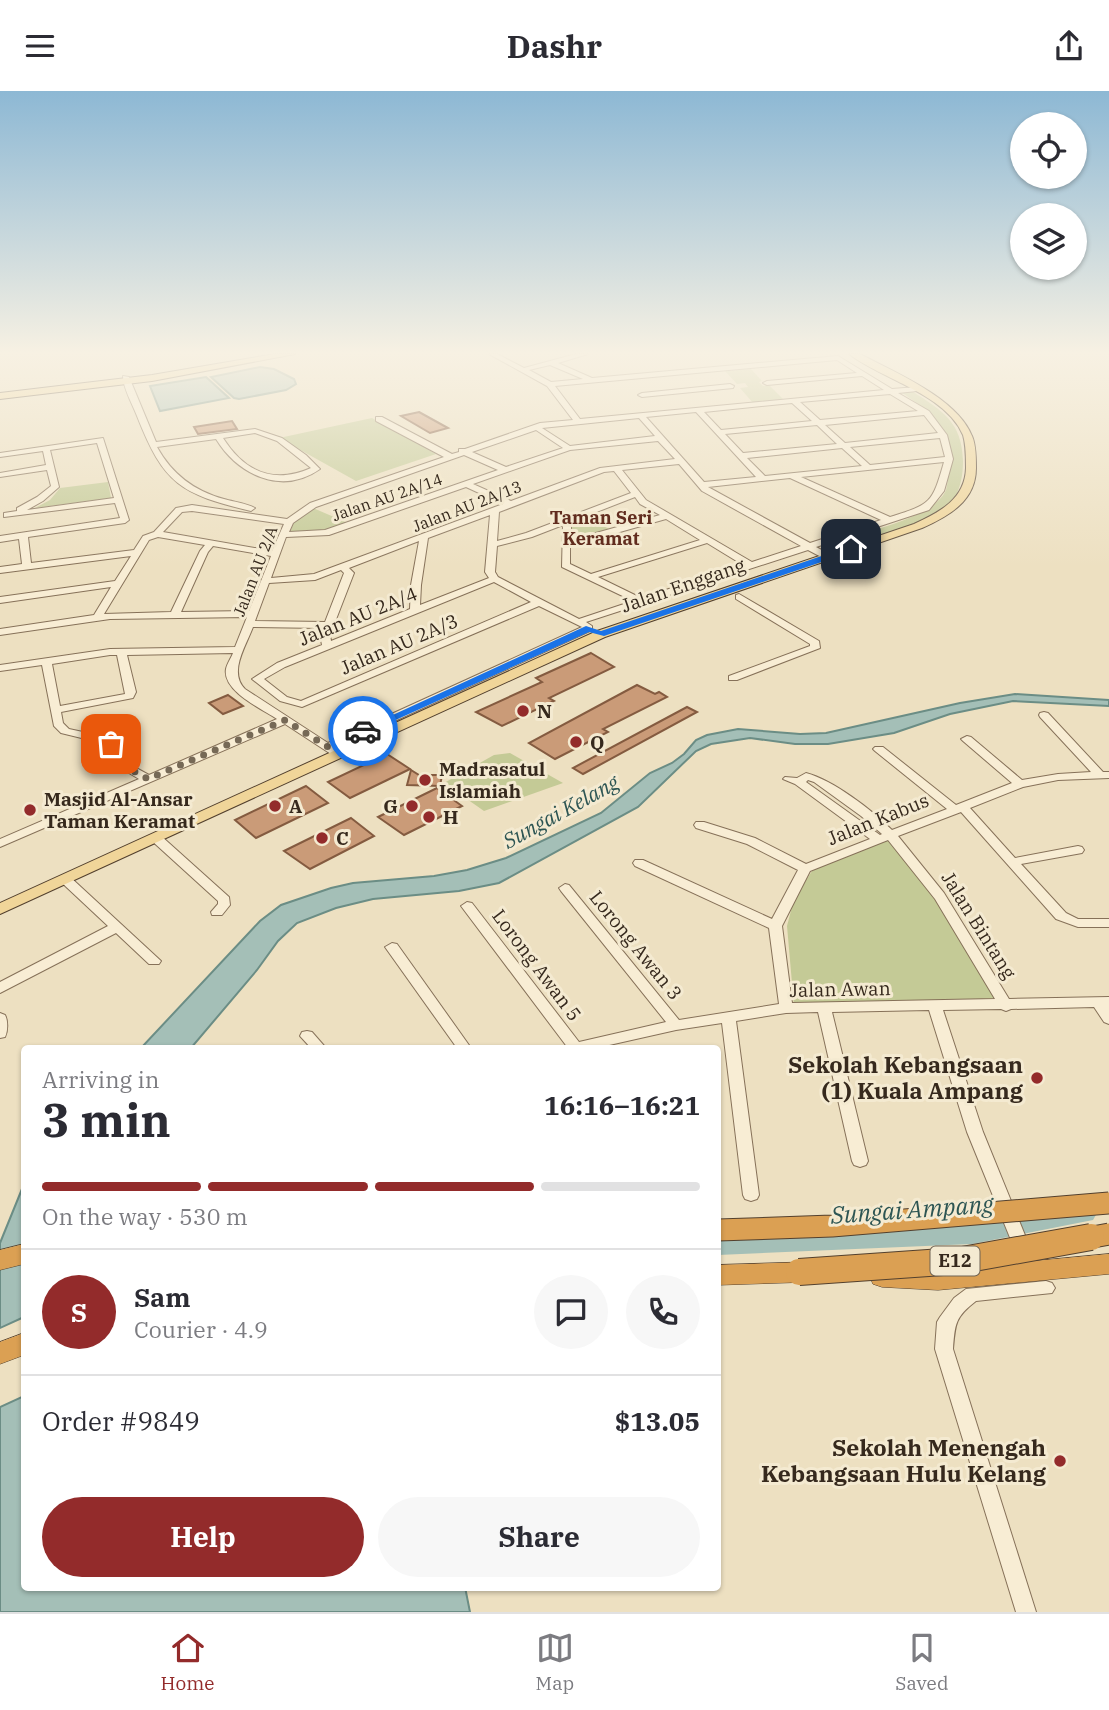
<!DOCTYPE html>
<meta charset="utf-8">
<style>
body{margin:0;font-family:"IBM Plex Serif",serif;background:#f7f7f7;color:#2b2b33;height:100vh;display:flex;flex-direction:column;font-size:26px;white-space:nowrap}
*{box-sizing:border-box;margin:0}
p{font-size:23px;color:#7c7c81}
.icon{flex:none;width:38px;height:38px;fill:none;stroke:currentColor;stroke-width:2;stroke-linecap:round;stroke-linejoin:round}
.map{position:relative;flex:1;overflow:hidden}
.drawer{position:absolute;left:21px;top:954px;width:700px;height:546px;display:flex;flex-direction:column;background:#fff;border-radius:7px;box-shadow:0 2px 5px #0004}
.drawer>*{flex:none}
.controls{position:absolute;left:1010px;top:21px;display:grid;gap:14px}
.controls a{display:grid;place-items:center;width:77px;height:77px;border-radius:50%;background:#fff;box-shadow:0 2px 5px #0004;font-size:35px}
.pin{position:absolute;display:grid;place-items:center;width:60px;height:60px;color:#fff;margin:-30px;border-radius:14px;box-shadow:0 4px 10px #0006}
.courier{position:absolute;display:grid;place-items:center;width:70px;height:70px;margin:-35px;border:5px solid #1a73e8;border-radius:50%;background:#fff;color:#222;box-shadow:0 2px 9px #0007}
.overview em{font-style:normal;font-weight:700}
.overview div{display:flex;flex-direction:column-reverse}
.overview{display:flex;align-items:center;justify-content:space-between;height:119px;padding:0 21px}
h1{font-size:46px;font-weight:700;line-height:52px}
.bar{display:grid;grid-template-columns:repeat(4,1fr);gap:10px 7px;align-content:center;height:84px;padding:0 21px}
.bar i{height:9px;border-radius:5px;background:#e1e1e2}
.bar .on{background:#932b2b}
.bar p{grid-column:span 4}
.line{display:flex;align-items:center;gap:18px;padding:0 21px;border-top:2px solid #e1e1e2}
.line div{flex:1}
.round{display:grid;place-items:center;flex:none;width:74px;height:74px;border-radius:37px;background:#f7f7f7}
.action{display:flex;gap:14px;margin-top:auto;padding:14px 21px}
.action a{flex:1;height:80px;border-radius:42px;background:#932b2b;color:#fff;font-size:28px;font-weight:700;line-height:80px;text-align:center}
.action a+a{background:#f7f7f7;color:#2b2b33}
header{display:flex;justify-content:space-between;align-items:center;height:91px;padding:0 21px;background:#fff;font-size:32px;font-weight:700}
.tab-bar{display:flex;justify-content:space-around;align-items:center;height:98px;border-top:2px solid #e1e1e2;background:#fff;font-size:19px;color:#7c7c81}
.tab-bar a{display:grid;justify-items:center;gap:4px}
.tab-bar .on{color:#932b2b}
.map>svg:first-child{display:block}
.green{fill:#c4ca96}
.water{fill:#a4bfb7;stroke:#6b8d85;stroke-width:2}
.lines{fill:none;stroke-linecap:round;stroke-linejoin:round}
.river{fill:#a4bfb7;fill-rule:evenodd}
.building{fill:#ca9b78;stroke:#845b40;stroke-width:2}
.minor-casing{stroke:#867159;stroke-width:2}
.major-casing{stroke:#53402e;stroke-width:2}
.highway-casing{stroke:#53402e;stroke-width:1}
.minor{fill:#f8edd4;fill-rule:evenodd}
.major{fill:#f0d599;fill-rule:evenodd}
.highway{fill:#dba053;fill-rule:evenodd}
.highway-bridge-far1-casing{stroke:#53402e;stroke-width:23;stroke-linecap:butt}
.highway-bridge-casing{stroke:#53402e;stroke-width:28;stroke-linecap:butt}
.highway-bridge-far1{stroke:#dba053;stroke-width:21}
.highway-bridge{stroke:#dba053;stroke-width:26}
.route{fill:#1a73e8}
.done{stroke:#766956;stroke-width:7;stroke-dasharray:0 12.6}
.poi-dot{fill:#932b2b;stroke:#f4ead1;stroke-width:2.5}
.labels{text-anchor:middle;stroke-width:6;stroke-linejoin:round;paint-order:stroke}
.far-street-label{font-size:16px;fill:#36291d;stroke:#f4ead1}
.far-neighbourhood-label{font-size:18px;font-weight:bold;fill:#612c1e;stroke:#f4ead1}
.shield{fill:#f4ead1;stroke:#6f6353;stroke-width:2}
.shield-label{font-size:18px;font-weight:bold;fill:#36291d}
.street-label{font-size:19px;fill:#36291d;stroke:#f4ead1}
.poi-label{font-size:19px;font-weight:bold;fill:#36291d;stroke:#f4ead1;text-anchor:start}
.water-label{font-size:21px;font-style:italic;fill:#2d5553;stroke:#f4ead1}
.near-poi-label{font-size:23px;font-weight:bold;fill:#36291d;stroke:#f4ead1;text-anchor:end}
.near-water-label{font-size:24px;font-style:italic;fill:#2d5553;stroke:#f4ead1}
</style>
<header><svg class="icon" aria-label="menu" viewBox="0 0 24 24"><path d="M4 6h16M4 12h16M4 18h16"/></svg>Dashr<svg class="icon" aria-label="share" viewBox="0 0 24 24"><path d="M12 15V3M7 8l5-5 5 5M5 13v7h14v-7"/></svg></header>
<div class="map">
<svg width="1109" height="1521" viewBox="0 0 1109 1521">
<rect width="100%" height="100%" fill="#ede0c1"/>
<g class="green">
<polygon points="751,278 762,290 759,291 763,295 769,294 784,309 753,312 740,297 748,296 745,292 737,293 725,280"/>
<path d="M912,300c30,20 50,30 51,70 0,18 -4,37 -19,49 -22,18 -83,32 -112,41l-12,-6c29,-9 114,-25 126,-55 2,-7 2,-15 3,-22 6,-39 -19,-56 -48,-76z"/>
<polygon points="372,327 436,363 356,390 279,347"/>
<polygon points="108,391 111,407 35,417 50,409 60,397"/>
<polygon points="313,417 348,432 322,440 290,442 295,428"/>
<polygon points="586,425 609,438 572,449 570,432"/>
<polygon points="510,662 563,692 484,720 444,692 494,664"/>
<polygon points="888,746 948,821 1001,912 794,915 787,835 794,808 812,780"/>
</g>
<g class="water">
<polygon points="260,276 274,278 294,288 296,293 286,299 239,308 234,307 211,286"/>
<polygon points="206,286 229,307 160,320 150,295"/>
<polygon points="1015,603 1109,609 1109,615 1013,610 950,623 894,642 828,653 795,653 750,647 711,653 696,660 638,716 499,792 459,800 373,808 336,817 297,832 278,850 257,879 191,957 141,957 260,830 281,814 331,797 353,792 434,785 467,779 506,767 601,722 650,682 672,672 684,663 696,649 707,644 738,638 800,643 826,642 960,612"/>
<polygon points="24,1093 24,1226 0,1237 0,1152"/>
<polygon points="24,1305 24,1496 465,1496 470,1521 0,1521 0,1316"/>
</g>
<g class="lines">
<polygon class="river" points="1085,1113 1093,1115 1097,1122 1093,1129 972,1153 718,1164 718,1145 972,1133"/>
</g>
<g class="building">
<polygon points="419,321 448,337 430,342 401,325"/>
<polygon points="232,330 237,338 198,343 194,336"/>
<polygon points="591,562 614,576 549,607 554,610 502,635 476,621 542,591 536,587"/>
<polygon points="637,594 655,603 659,601 667,606 603,638 608,641 555,668 529,652"/>
<polygon points="228,604 243,615 223,623 209,612"/>
<polygon points="687,616 697,621 583,683 573,677"/>
<polygon points="387,663 410,678 350,707 328,691"/>
<polygon points="411,679 419,684 442,684 440,695 407,694"/>
<polygon points="306,695 328,712 256,747 235,729"/>
<polygon points="437,697 462,715 404,744 378,726"/>
<polygon points="351,727 374,745 310,778 284,760"/>
</g>
<g class="lines">
<g class="minor-casing">
<g id="minor">
<path d="M489,263h8l27,14 52,-14h12l-30,9 34,15 246,-22 54,33 25,-2v4l-19,2 31,18 18,24 6,24 -9,32 -15,19 -113,37 15,8v4h-6l-17,-9 -222,72 6,4v4l-256,118 8,6 -2,2h-8l-49,-32 -285,123v-8l139,-60 -20,-12 -12,-21 -9,-4 -37,-9 -7,-7 -12,-61 -42,6v-6l110,-16 125,-2 12,-30 -137,2 -110,16v-6l94,-14 17,-28 -111,16v-6l115,-16 16,-25 -131,17v-6l22,-3 -3,-25 -19,3v-6l120,-18 -5,-15 -111,14v-4l13,-2v-3l20,-11 14,-11 -4,-16 -47,7v-4l46,-8 -3,-14 -43,6v-4l103,-15 26,82 -4,3 -97,14 3,26 103,-13 9,-14 11,-4 22,-24 16,-3 95,14 23,-16 134,-46 -68,-36v-4h6l70,37 7,-2v-3h6l75,-26 33,-3 -26,-34zM837,269l20,13 -90,8 -4,2 4,2 95,-9 22,14 -304,29 -25,-33zM550,274l33,14 -32,3 -22,-12zM890,303l28,17 -98,9 -20,-18zM792,312l20,18 -91,9 -17,-18zM696,321l60,65 -52,5 -58,-65zM924,324l14,18 -93,10 -20,-18zM639,327l16,18 -85,10 -28,-18zM817,334l20,19 -94,9 -18,-19zM536,339l27,18 -57,19 -34,-15zM940,347l5,19 -75,8 -20,-18zM658,350l17,18 -75,9 -89,33 -38,-17 97,-34zM97,352l17,55 -87,12 16,-9 16,-14 -9,-37zM842,357l20,18 -97,10 -18,-18zM464,364l34,15 -173,60 -36,2 4,-9 23,-16zM944,371c-12,42 -13,42 -54,55l-89,-40zM679,373l23,27 99,55 -49,16 -106,-62 -24,-30zM614,380l17,22 -105,40 -29,8 2,-29 105,-40zM790,387l91,42 -71,23 -102,-56zM466,396l37,17 -189,70 -43,4 15,-41 43,-2zM635,406l5,7 20,11 -89,25v-18zM192,420l92,13 -12,27 -109,-19 19,-20zM490,424l-5,57 4,6 -69,27 1,-20 7,-47zM666,428l34,21 -109,34 -21,-10v-18zM563,434l-1,42 71,34 -54,18 -81,-42 -3,-5 2,-26 35,-9zM158,446l47,8 -5,6 -29,61 -67,2 45,-74zM419,450l-8,44 -1,24 -79,32 -1,-6 24,-62 -5,-5zM707,452l36,22 -102,33 -43,-21zM213,455l58,10 -22,55 -68,1 27,-60zM341,479l3,3 -19,49 -70,-1 14,-38 46,-3zM494,491l37,20 -230,99 -14,-4 -23,-18 21,-12zM539,515l43,21 -254,116 -83,-54c-17,-17 1,-43 8,-62l70,1 -3,7 2,10 -45,18 -25,16 28,22 22,6zM233,562c-2,5 -6,11 -7,16 -4,22 36,40 51,50l-128,56 -22,-12 -12,-21 -9,-5 -37,-8 -6,-6 -2,-11 72,-14 3,-6 -9,-37zM110,564h7l8,39 -65,12 -8,-42z"/>
<path d="M123,285l6,1 27,65 99,-13 27,9 24,17 14,14c-38,27 -82,6 -104,-30l-59,8c15,27 37,44 67,52 10,3 22,4 31,9l-4,3c-70,-17 -87,-26 -114,-95 -5,-13 -14,-28 -14,-40zM255,342l22,8 34,27c-38,17 -67,3 -88,-30z"/>
<polygon points="730,293 734,295 733,297 642,306 638,304 642,302"/>
<polygon points="739,503 819,550 820,557 737,589 729,589 729,585 810,555 810,553 736,508 736,504"/>
<path d="M1044,621l4,1 55,59h6v6l-51,2 -35,7 -53,21 45,50 63,-12 4,1 2,3 -2,3 -61,11 45,49 12,6h31v8h-31l-22,-8 -95,-107 -63,24 46,57 65,106 100,-2v27l-5,-2 -10,-15 -83,2 -5,2 -5,-2 -58,1 40,122 48,118 -2,5 -6,2 -6,-2 -2,-5 -48,-118 -38,-122 -97,2 36,149 -2,4 -6,2 -6,-2 -2,-4 -34,-149 -32,1 -50,8 23,174 -2,4 -6,2 -6,-2 -2,-4 -21,-172 -46,7 -80,18h-28l-107,-142 6,-4 5,1 107,139 87,-20 -105,-131 -2,-3 6,-4 4,1 110,135 100,-16 -10,-76 -134,-62 -2,-3 2,-3h8l129,59 26,-49 -51,-26 -51,-16 -2,-3 2,-3h8l51,16 51,26 64,-25 -75,-55 -12,-5 2,-2 12,1 9,-5c27,7 66,37 86,57l55,-21 -72,-58 -2,-2 2,-2h8l73,58 56,-22 -49,-42 -2,-2 6,-3 4,1 51,43 36,-6 33,-2 -51,-55 -1,-2 1,-2zM808,689l6,2 47,34 21,18 -2,1 -74,-53zM888,749l47,59 60,100 -203,4 -10,-77 28,-55z"/>
<polygon points="156,743 160,744 229,806 230,814 222,824 212,824 211,821 218,813 218,810 152,750 150,747"/>
<polygon points="65,784 69,785 161,870 159,873 149,873 116,842 0,902 0,891 108,835 61,791 59,788 61,785"/>
<polygon points="392,852 397,853 471,957 457,957 385,856"/>
<path d="M0,922l5,2c3,5 3,16 0,22l-5,1z"/>
<polygon points="307,940 312,941 326,957 311,957 300,945 302,941"/>
<path d="M1046,1190l6,2 3,5 -3,5 -76,8c-21,16 -21,23 -23,48l83,263h-20l-81,-263 2,-27 3,-5 14,-19 12,-9z"/>
</g>
</g>
<g class="major-casing">
<g id="major">
<polygon points="275,263 295,263 152,290 0,308 0,302 152,284"/>
<path d="M849,263h11c34,18 97,44 112,82 4,9 4,22 4,32 0,33 -27,48 -54,60l-317,109 -605,277v-11l597,-272 317,-107c26,-12 51,-25 52,-56 0,-10 0,-23 -3,-33 -17,-41 -82,-56 -114,-81z"/>
</g>
</g>
<g class="highway-casing">
<g id="highway">
<polygon points="24,1153 24,1173 0,1179 0,1159"/>
<polygon points="1109,1163 1109,1183 938,1199 882,1196 873,1193 870,1186 873,1179 882,1176 938,1179"/>
<polygon points="808,1171 817,1174 820,1181 817,1188 808,1191 718,1194 718,1174"/>
<polygon points="24,1242 24,1264 0,1273 0,1251"/>
</g>
</g>
<use href="#minor" class="minor"/>
<use href="#major" class="major"/>
<use href="#highway" class="highway"/>
<g class="highway-bridge-far1-casing">
<g id="highway-bridge-far1">
<polyline points="718,1139 832,1135 1109,1112"/>
<polyline points="1082,1148 1109,1143"/>
</g>
</g>
<g class="highway-bridge-casing">
<polyline id="highway-bridge" points="799,1181 957,1170 1091,1146"/>
</g>
<use href="#highway-bridge-far1" class="highway-bridge-far1"/>
<use href="#highway-bridge" class="highway-bridge"/>
</g>
<linearGradient id="sky" x2="0" y2="1"><stop stop-color="#8db8d4"/><stop offset="0.55" stop-color="#f7f1e3"/><stop offset="1" stop-color="#f7f1e3" stop-opacity="0"/></linearGradient>
<rect width="1109" height="476" fill="url(#sky)"/>
<polygon class="route" points="851,455 854,460 604,545 589,541 367,642 358,640 586,535 601,540"/>
<g class="lines">
<polyline class="done" points="111,653 123,674 148,688 285,629 328,656 363,640"/>
</g>
<g class="poi-dot">
<circle cx="523" cy="620" r="7"/>
<circle cx="576" cy="651" r="7"/>
<circle cx="425" cy="689" r="7"/>
<circle cx="275" cy="715" r="7"/>
<circle cx="412" cy="715" r="7"/>
<circle cx="30" cy="719" r="7"/>
<circle cx="429" cy="726" r="7"/>
<circle cx="322" cy="747" r="7"/>
<circle cx="1037" cy="987" r="7"/>
<circle cx="1060" cy="1370" r="7"/>
</g>
<g class="labels">
<g class="far-street-label">
<text transform="translate(387 406) rotate(-19)" y="6">Jalan AU 2A/14</text>
<text transform="translate(467 415) rotate(-21)" y="6">Jalan AU 2A/13</text>
<text transform="translate(255 480) rotate(-69)" y="6">Jalan AU 2/A</text>
</g>
<g class="far-neighbourhood-label">
<text x="601" y="433">Taman Seri<tspan x="601" dy="21">Keramat</tspan></text>
</g>
<rect class="shield" x="930.5" y="1155.5" width="49" height="29" rx="5"/>
<g class="shield-label">
<text x="955" y="1176">E12</text>
</g>
<g class="street-label">
<text transform="translate(683 494) rotate(-19)" y="7">Jalan Enggang</text>
<text transform="translate(358 525) rotate(-22)" y="7">Jalan AU 2A/4</text>
<text transform="translate(399 553) rotate(-23)" y="7">Jalan AU 2A/3</text>
<text transform="translate(878 728) rotate(-22)" y="7">Jalan Kabus</text>
<text transform="translate(979 834) rotate(58)" y="7">Jalan Bintang</text>
<text transform="translate(636 854) rotate(51)" y="7">Lorong Awan 3</text>
<text transform="translate(537 874) rotate(53)" y="7">Lorong Awan 5</text>
<text transform="translate(840 898) rotate(-1)" y="7">Jalan Awan</text>
</g>
<g class="poi-label">
<text x="537" y="627">N</text>
<text x="590" y="658">Q</text>
<text x="439" y="685">Madrasatul<tspan x="439" dy="22">Islamiah</tspan></text>
<text x="44" y="715">Masjid Al-Ansar<tspan x="44" dy="22">Taman Keramat</tspan></text>
<text x="289" y="722">A</text>
<text x="398" y="722" text-anchor="end">G</text>
<text x="443" y="733">H</text>
<text x="336" y="754">C</text>
</g>
<g class="water-label">
<text transform="translate(561 721) rotate(-29)" y="7">Sungai Kelang</text>
</g>
<g class="near-poi-label">
<text x="1023" y="982">Sekolah Kebangsaan<tspan x="1023" dy="26">(1) Kuala Ampang</tspan></text>
<text x="1046" y="1365">Sekolah Menengah<tspan x="1046" dy="26">Kebangsaan Hulu Kelang</tspan></text>
</g>
<g class="near-water-label">
<text transform="translate(912 1119) rotate(-4)" y="8">Sungai Ampang</text>
</g>
</g>
</svg>
<div class="controls">
<a><svg class="icon" aria-label="locate" viewBox="0 0 24 24"><circle cx="12" cy="12" r="6"/><path d="M12 2v4M12 18v4M2 12h4M18 12h4"/></svg></a>
<a><svg class="icon" aria-label="layers" viewBox="0 0 24 24"><path d="M12 4l9 5-9 5-9-5zM3 14l9 5 9-5"/></svg></a>
</div>
<div class="pin" style="left:111px;top:653px;background:#ea580c"><svg class="icon" aria-label="bag" viewBox="0 0 24 24"><path d="M5 8h14l-1 12H6zM9 8a3 3 0 0 1 6 0"/></svg></div>
<div class="pin" style="left:851px;top:458px;background:#1f2937"><svg class="icon" aria-label="home" viewBox="0 0 24 24"><path d="M3 11l9-7 9 7M6 9v11h12V9"/></svg></div>
<div class="courier" style="left:363px;top:640px"><svg class="icon" aria-label="car" viewBox="0 0 24 24"><path d="M5 17H2v-5l4-1 3-4h7l3 4 3 1v5h-3M9 17h6M6 11h13"/><circle cx="7" cy="17" r="2"/><circle cx="17" cy="17" r="2"/></svg></div>
<section class="drawer">
<div class="overview"><div><h1>3 min</h1><p>Arriving in</p></div><em>16:16–16:21</em></div>
<div class="bar"><i class="on"></i><i class="on"></i><i class="on"></i><i></i><p>On the way · 530 m</p></div>
<div class="line" style="height:126px"><b class="round" style="background:#932b2b;color:#fff">S</b><div><b>Sam</b><p>Courier · 4.9</p></div><a class="round"><svg class="icon" aria-label="chat" viewBox="0 0 24 24"><path d="M4 5h16v11H9l-5 4z"/></svg></a><a class="round"><svg class="icon" aria-label="phone" viewBox="0 0 24 24"><path d="M5 4h4l2 5-3 2q2 4 5 5l2-3 5 2v4C11 20 4 13 5 4z"/></svg></a></div>
<div class="line" style="height:91px"><div>Order #9849</div><b>$13.05</b></div>
<div class="action"><a>Help</a><a>Share</a></div>
</section>
</div>
<nav class="tab-bar">
<a class="on"><svg class="icon" aria-label="home" viewBox="0 0 24 24"><path d="M3 11l9-7 9 7M6 9v11h12V9"/></svg>Home</a>
<a><svg class="icon" aria-label="map" viewBox="0 0 24 24"><path d="M3 6l6-2 6 2 6-2v14l-6 2-6-2-6 2zM9 4v14M15 6v14"/></svg>Map</a>
<a><svg class="icon" aria-label="saved" viewBox="0 0 24 24"><path d="M7 4h10v16l-5-4-5 4z"/></svg>Saved</a>
</nav>
